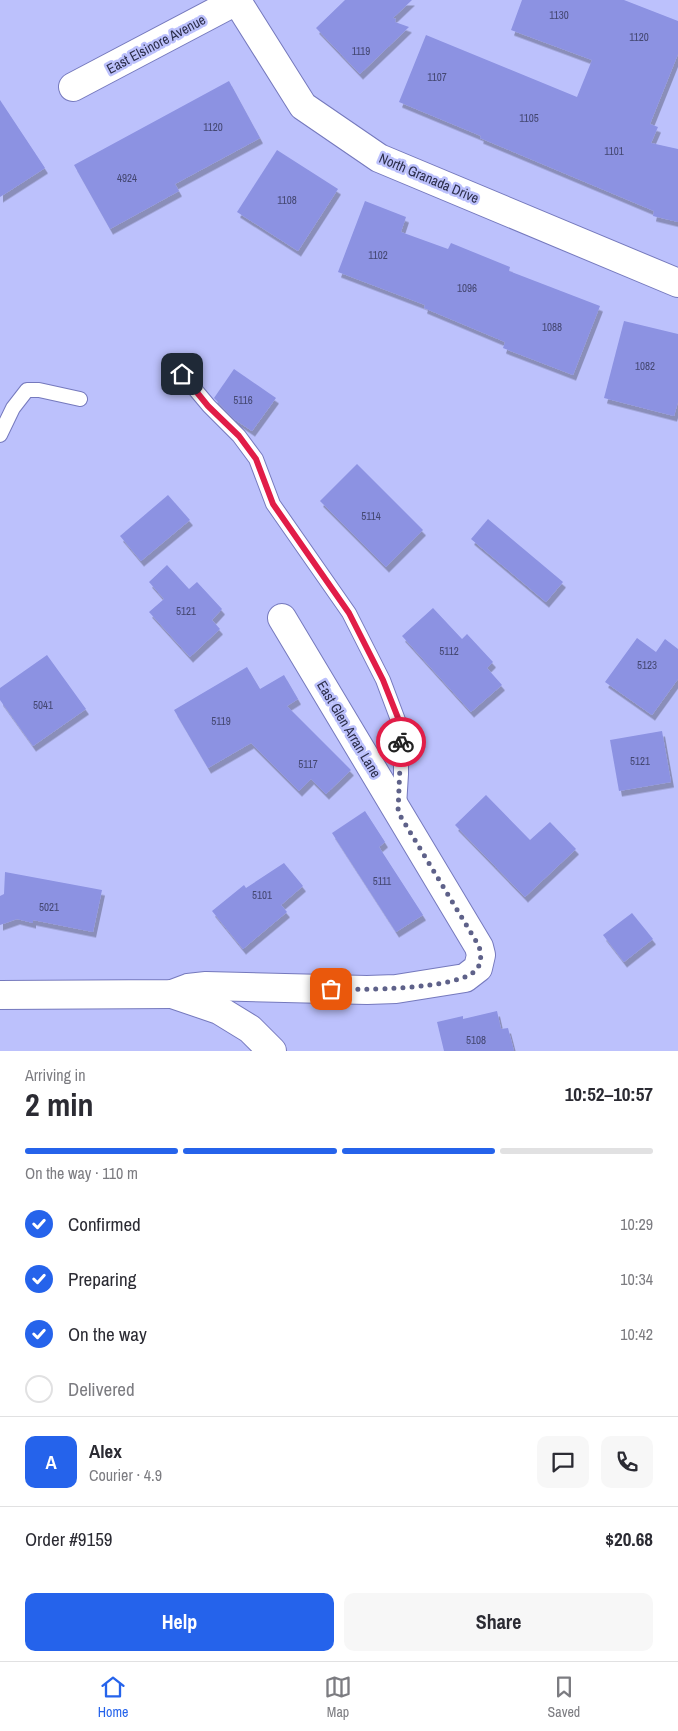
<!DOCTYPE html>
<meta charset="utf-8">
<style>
body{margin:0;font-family:"Archivo Narrow",sans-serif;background:#f7f7f7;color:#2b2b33;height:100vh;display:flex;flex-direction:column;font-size:19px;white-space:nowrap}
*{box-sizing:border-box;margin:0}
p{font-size:16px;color:#7c7c81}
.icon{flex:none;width:28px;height:28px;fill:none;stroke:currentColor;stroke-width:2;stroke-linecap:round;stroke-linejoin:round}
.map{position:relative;height:1051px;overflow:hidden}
.sheet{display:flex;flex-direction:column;background:#fff;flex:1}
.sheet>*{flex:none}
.pin{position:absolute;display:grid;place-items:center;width:42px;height:42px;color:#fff;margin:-21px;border-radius:10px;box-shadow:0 2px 8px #0006}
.courier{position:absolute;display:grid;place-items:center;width:50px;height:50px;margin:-25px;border:4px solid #e11d48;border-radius:50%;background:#fff;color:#222;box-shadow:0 1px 6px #0007}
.headline em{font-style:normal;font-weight:700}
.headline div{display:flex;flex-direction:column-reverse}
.headline{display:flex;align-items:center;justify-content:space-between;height:85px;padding:0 25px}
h1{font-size:32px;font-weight:700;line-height:38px}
.bar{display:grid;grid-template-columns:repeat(4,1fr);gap:8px 5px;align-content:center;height:60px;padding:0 25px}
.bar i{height:6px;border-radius:4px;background:#e1e1e2}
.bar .selected{background:#2563eb}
.bar p{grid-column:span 4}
.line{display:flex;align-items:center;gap:12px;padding:0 25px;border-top:1px solid #e1e1e2}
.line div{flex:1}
.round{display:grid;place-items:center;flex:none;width:52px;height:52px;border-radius:10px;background:#f7f7f7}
ol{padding:0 25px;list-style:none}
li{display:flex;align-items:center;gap:15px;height:55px}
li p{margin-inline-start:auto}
li .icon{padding:5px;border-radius:50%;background:#2563eb;color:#fff;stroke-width:4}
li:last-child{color:#7c7c81}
li i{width:28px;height:28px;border:2px solid #e1e1e2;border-radius:50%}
.primary-button{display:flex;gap:10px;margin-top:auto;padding:10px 25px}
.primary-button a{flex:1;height:58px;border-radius:10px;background:#2563eb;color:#fff;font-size:20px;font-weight:700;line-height:58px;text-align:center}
.primary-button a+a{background:#f7f7f7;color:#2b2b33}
.tabs{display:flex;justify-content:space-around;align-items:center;height:70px;border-top:1px solid #e1e1e2;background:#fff;font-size:14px;color:#7c7c81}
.tabs a{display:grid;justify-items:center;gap:2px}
.tabs .selected{color:#2563eb}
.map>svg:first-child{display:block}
.building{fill:#8c92e2;filter:url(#shadow)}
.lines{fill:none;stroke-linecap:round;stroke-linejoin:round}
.service-casing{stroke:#7579bd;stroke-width:16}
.minor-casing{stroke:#7579bd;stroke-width:30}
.service{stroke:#fff;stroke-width:14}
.minor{stroke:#fff;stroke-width:28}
.done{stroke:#5e6189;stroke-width:5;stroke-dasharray:0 9}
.route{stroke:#e11d48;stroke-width:6}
.labels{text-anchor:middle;stroke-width:5;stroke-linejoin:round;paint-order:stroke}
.number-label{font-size:11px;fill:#444771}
.street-label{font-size:14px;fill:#2c2e4b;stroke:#bcc1fc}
</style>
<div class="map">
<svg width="678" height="1051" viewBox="0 0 678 1051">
<defs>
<filter id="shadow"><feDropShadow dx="3" dy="5.5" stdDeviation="0" flood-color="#0004"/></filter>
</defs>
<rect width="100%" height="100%" fill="#bcc1fc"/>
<g class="building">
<polygon points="345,0 412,0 393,18 396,19 395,22 409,27 360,74 316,28"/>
<polygon points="522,0 624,0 678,21 678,54 650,124 658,127 651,143 678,149 678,222 653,216 654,211 480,138 481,136 399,102 426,35 577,97 592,60 511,30"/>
<polygon points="229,81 260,138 175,184 179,191 110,229 74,165"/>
<polygon points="0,100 45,168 0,197"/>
<polygon points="277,150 338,189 298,251 237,212"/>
<polygon points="365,201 406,217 401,232 448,249 451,243 510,267 509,271 600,306 573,375 503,348 505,342 424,308 425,305 338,272"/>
<polygon points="624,321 678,334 678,402 674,416 604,398"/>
<polygon points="234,369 276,398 252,431 234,419 214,398"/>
<polygon points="357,464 423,530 386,567 320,501"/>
<polygon points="168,495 190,520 141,561 120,536"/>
<polygon points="488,519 563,582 546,602 471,539"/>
<polygon points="167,565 189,589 197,582 222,609 212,620 220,629 190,657 149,612 164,599 149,582"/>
<polygon points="433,608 462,639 467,634 493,662 487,668 502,685 471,712 402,636"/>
<polygon points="637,638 656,652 665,639 678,649 678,679 652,715 605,682"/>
<polygon points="47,655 86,709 33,746 0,700 0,688"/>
<polygon points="247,667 260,689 284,675 298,699 287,706 351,770 326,794 311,779 299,791 251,743 208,768 174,710"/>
<polygon points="662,731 671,782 619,791 610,740"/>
<polygon points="486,795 530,840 550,822 576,849 525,897 455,825"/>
<polygon points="365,811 385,842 379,847 423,915 396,932 332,833"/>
<polygon points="284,863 303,886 281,905 287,912 243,949 212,911 244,885 246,888"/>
<polygon points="5,872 102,890 93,932 33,920 33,923 17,919 0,925 0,896 4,894"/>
<polygon points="632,913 653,939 624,962 603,935"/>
<polygon points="497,1011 501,1029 508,1028 514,1051 444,1051 437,1022 463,1016 463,1019"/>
</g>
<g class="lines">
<g class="service-casing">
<g id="service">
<polyline points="183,375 209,406 239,436 256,459 273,504 349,613 383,680 401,728 401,774 399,806"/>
<polyline points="0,435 13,408 27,390 39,390 80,399"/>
</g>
</g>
<g class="minor-casing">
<g id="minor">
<polyline points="237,1 303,106 379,158 678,283"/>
<polyline points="73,87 238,0"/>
<polyline points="172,994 219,1010 250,1029 272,1051"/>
<polyline points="0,995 172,994 188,988 206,986 367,990 396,989 465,978 478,968 481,955 479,947 282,618"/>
</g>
</g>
<use href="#service" class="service"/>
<use href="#minor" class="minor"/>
</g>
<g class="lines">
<path class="done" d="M331,989c28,1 130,1 146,-20 5,-7 4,-15 2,-23l-81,-134 3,-70"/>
<polyline class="route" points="182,374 208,406 239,436 256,459 273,504 349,613 383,680 402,728 401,742"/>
</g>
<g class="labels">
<g class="number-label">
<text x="559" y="19">1130</text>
<text x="639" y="41">1120</text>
<text x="361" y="55">1119</text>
<text x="437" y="81">1107</text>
<text x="529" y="122">1105</text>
<text x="213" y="131">1120</text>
<text x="614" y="155">1101</text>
<text x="127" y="182">4924</text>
<text x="287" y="204">1108</text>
<text x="378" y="259">1102</text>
<text x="467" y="292">1096</text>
<text x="552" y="331">1088</text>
<text x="645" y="370">1082</text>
<text x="243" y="404">5116</text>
<text x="371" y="520">5114</text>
<text x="186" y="615">5121</text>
<text x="449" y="655">5112</text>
<text x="647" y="669">5123</text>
<text x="43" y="709">5041</text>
<text x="221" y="725">5119</text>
<text x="640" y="765">5121</text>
<text x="308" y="768">5117</text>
<text x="382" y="885">5111</text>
<text x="262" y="899">5101</text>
<text x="49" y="911">5021</text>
<text x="476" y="1044">5108</text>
</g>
<g class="street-label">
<text transform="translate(156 44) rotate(-28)" y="5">East Elsinore Avenue</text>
<text transform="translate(429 178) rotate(23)" y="5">North Granada Drive</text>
<text transform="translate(349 729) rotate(59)" y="5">East Glen Arran Lane</text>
</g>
</g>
</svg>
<div class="pin" style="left:331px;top:989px;background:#ea580c"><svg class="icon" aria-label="bag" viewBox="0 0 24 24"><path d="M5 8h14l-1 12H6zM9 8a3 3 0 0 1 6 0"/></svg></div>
<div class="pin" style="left:182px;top:374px;background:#1f2937"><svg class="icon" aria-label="home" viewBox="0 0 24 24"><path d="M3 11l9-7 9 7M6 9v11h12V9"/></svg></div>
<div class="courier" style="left:401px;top:742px"><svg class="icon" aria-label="bike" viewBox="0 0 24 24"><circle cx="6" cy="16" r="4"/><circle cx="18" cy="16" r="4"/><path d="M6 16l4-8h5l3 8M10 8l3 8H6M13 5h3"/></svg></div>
</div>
<section class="sheet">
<div class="headline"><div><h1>2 min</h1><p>Arriving in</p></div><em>10:52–10:57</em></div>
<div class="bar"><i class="selected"></i><i class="selected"></i><i class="selected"></i><i></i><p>On the way · 110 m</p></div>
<ol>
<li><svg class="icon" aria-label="check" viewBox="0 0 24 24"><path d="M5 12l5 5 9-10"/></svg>Confirmed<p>10:29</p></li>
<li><svg class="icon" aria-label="check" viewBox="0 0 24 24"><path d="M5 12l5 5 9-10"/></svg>Preparing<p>10:34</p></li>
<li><svg class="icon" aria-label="check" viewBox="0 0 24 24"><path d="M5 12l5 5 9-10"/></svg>On the way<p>10:42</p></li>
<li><i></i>Delivered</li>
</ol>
<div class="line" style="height:90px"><b class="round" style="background:#2563eb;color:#fff">A</b><div><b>Alex</b><p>Courier · 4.9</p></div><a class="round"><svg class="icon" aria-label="chat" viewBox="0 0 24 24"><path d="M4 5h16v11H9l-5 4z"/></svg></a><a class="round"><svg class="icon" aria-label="phone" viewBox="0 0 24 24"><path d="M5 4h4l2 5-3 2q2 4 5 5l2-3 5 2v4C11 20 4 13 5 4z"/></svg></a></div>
<div class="line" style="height:65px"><div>Order #9159</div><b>$20.68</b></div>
<div class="primary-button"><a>Help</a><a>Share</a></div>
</section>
<nav class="tabs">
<a class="selected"><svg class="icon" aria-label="home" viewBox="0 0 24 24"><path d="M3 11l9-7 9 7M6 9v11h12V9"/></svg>Home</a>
<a><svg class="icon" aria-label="map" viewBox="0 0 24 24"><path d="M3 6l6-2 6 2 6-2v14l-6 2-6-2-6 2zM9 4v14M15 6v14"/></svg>Map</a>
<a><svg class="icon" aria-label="saved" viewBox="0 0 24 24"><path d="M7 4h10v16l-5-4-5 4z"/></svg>Saved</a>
</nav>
